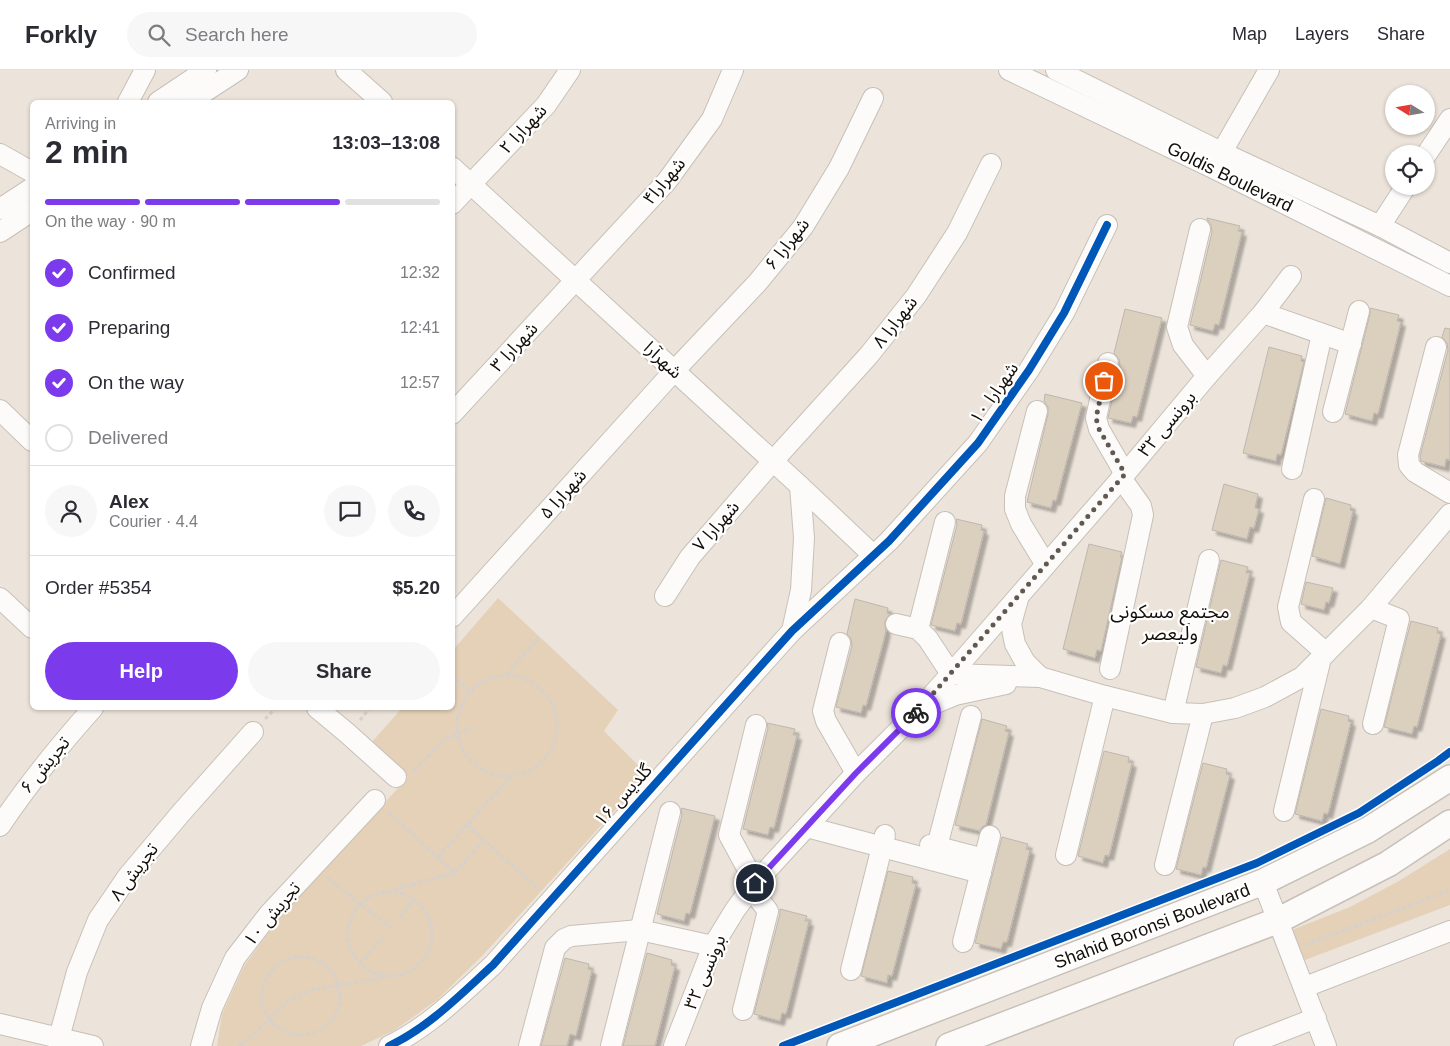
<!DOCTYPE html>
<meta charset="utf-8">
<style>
body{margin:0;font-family:Helvetica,"Noto Sans Arabic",sans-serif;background:#f7f7f7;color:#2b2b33;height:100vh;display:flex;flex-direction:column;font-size:19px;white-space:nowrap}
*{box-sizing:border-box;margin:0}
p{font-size:16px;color:#7c7c81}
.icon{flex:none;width:28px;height:28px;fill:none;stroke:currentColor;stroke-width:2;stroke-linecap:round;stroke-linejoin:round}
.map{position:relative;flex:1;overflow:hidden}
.drawer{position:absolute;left:30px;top:30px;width:425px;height:610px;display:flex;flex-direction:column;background:#fff;border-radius:8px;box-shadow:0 1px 4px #0004}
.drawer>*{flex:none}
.needle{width:32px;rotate:281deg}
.fabs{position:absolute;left:1385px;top:15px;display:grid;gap:10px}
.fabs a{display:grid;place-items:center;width:50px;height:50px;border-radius:50%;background:#fff;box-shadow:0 1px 4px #0004;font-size:25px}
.pin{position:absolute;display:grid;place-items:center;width:42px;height:42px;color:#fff;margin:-21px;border:2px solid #fff;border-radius:50%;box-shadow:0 1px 5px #0007}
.courier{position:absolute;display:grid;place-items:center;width:50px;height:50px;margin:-25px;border:4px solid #7c3aed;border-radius:50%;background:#fff;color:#222;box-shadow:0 1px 6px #0007}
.overview em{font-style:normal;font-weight:700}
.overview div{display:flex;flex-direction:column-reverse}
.overview{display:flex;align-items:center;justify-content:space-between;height:85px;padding:0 15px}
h1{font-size:32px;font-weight:700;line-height:38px}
.bar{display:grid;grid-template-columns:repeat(4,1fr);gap:8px 5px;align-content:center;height:60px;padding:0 15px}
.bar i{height:6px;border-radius:4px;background:#e1e1e2}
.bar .active{background:#7c3aed}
.bar p{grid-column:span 4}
.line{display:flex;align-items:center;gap:12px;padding:0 15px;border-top:1px solid #e1e1e2}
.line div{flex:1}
.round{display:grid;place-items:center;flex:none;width:52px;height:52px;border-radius:26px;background:#f7f7f7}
ol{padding:0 15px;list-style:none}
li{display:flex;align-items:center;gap:15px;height:55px}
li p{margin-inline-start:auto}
li .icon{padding:5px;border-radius:50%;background:#7c3aed;color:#fff;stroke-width:4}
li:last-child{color:#7c7c81}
li i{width:28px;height:28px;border:2px solid #e1e1e2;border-radius:50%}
.button{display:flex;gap:10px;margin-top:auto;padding:10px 15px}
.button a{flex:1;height:58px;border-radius:30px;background:#7c3aed;color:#fff;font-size:20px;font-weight:700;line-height:58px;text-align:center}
.button a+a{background:#f7f7f7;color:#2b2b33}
header{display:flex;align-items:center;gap:30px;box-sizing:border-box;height:70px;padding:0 25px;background:#fff;border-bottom:1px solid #e1e1e2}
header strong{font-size:24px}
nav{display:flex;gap:28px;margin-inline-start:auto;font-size:18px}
.search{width:350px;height:45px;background:#f7f7f7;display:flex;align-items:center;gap:12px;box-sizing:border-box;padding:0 18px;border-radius:28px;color:#7c7c81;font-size:19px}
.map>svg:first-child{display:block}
.green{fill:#e4d1b8}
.building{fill:#dbcfbe;stroke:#beb7af;filter:url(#shadow)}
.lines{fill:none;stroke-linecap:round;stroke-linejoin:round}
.minor-casing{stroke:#c7c0b8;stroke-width:22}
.major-casing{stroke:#c7c0b8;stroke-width:28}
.path{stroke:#d4d1ce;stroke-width:3;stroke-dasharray:4 2.5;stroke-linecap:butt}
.minor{stroke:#fcfbf9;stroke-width:20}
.major{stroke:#fcfbf9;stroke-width:25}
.cycleway-casing{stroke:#fff;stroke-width:11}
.cycleway{stroke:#0057b8;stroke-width:8}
.done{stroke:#5f5952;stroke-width:5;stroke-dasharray:0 9}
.route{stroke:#7c3aed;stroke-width:6}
.labels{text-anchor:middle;stroke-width:4.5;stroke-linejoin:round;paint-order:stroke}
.street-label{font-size:18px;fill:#130e08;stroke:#fff}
.neighbourhood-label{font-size:19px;fill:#130e08;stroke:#fff}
</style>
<header>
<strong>Forkly</strong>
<div class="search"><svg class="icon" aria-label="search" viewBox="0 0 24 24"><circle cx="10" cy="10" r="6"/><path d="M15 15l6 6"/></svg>Search here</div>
<nav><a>Map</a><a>Layers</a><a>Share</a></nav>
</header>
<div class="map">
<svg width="1450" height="976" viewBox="0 0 1450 976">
<defs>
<filter id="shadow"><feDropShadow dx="4.5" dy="4.5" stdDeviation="1" flood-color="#0004"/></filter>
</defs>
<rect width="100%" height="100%" fill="#ece4da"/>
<g class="green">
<polygon points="498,528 618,640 604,661 645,702 640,713 482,886 437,930 395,960 361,976 217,976 222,944 244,896 276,853 408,707 371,673 402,638 452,638 453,580"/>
<polygon points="1450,779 1450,835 1305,890 1292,860 1350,837 1399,811"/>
</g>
<g class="building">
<polygon points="1207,148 1240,156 1238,161 1242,162 1219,255 1215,254 1213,261 1190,255 1212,162 1211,155 1207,149"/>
<polygon points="1370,238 1399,245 1397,251 1401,252 1378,344 1374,343 1372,351 1345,344 1370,244"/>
<polygon points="1125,239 1162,248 1137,347 1133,346 1131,353 1108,348 1120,296 1119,289 1114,283"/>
<polygon points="1445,258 1450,259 1450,390 1446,389 1445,397 1421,391 1420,386 1448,280 1447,273 1442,267"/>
<polygon points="1269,277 1302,286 1301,291 1304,292 1281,385 1277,384 1276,391 1243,383"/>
<polygon points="1045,324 1082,333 1056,431 1053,430 1051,438 1027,432 1048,344 1048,337 1044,331"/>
<polygon points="1224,414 1258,424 1255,438 1259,439 1254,458 1250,457 1247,469 1212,460"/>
<polygon points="1326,428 1351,435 1350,440 1353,441 1340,494 1312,486"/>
<polygon points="956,449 982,455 981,460 984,461 961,554 957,553 955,561 931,555 957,455"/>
<polygon points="1089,474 1122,482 1120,487 1122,487 1101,581 1097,580 1095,588 1063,579"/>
<polygon points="1221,490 1248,497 1246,503 1250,503 1227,596 1223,595 1221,603 1196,597"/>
<polygon points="1306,512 1333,518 1329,533 1326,532 1324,540 1301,534"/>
<polygon points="855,529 888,538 887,543 890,544 885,551 885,557 886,560 884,569 866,636 863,635 861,643 836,637 852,576 851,569 847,564"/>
<polygon points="1411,551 1438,558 1437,563 1441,564 1417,657 1414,656 1412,664 1384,657"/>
<polygon points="1321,639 1349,646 1348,651 1351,652 1328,744 1324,743 1322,751 1295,744"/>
<polygon points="982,649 1007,656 1005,661 1009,662 986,755 982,757 980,761 955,755"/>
<polygon points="767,653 795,659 793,665 797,665 774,758 770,757 768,765 743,759 768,658"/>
<polygon points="1104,681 1129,687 1128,692 1132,693 1109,786 1105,785 1103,793 1078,786"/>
<polygon points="1203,693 1227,699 1226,704 1230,705 1206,798 1203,797 1201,805 1176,799"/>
<polygon points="681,738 715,746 690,844 686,843 684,851 657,844 682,745"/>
<polygon points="1002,767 1028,774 1026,779 1030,780 1007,872 1003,872 1001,879 975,873"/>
<polygon points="888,801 913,807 912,813 916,814 892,906 888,905 887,913 861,906"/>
<polygon points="780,839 807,846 805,851 809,851 786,944 782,943 780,951 754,944 780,844"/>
<polygon points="647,883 672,890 671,895 675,896 655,976 623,976"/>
<polygon points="565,888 589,894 588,899 592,900 576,966 570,964 567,976 541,976"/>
</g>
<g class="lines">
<g class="minor-casing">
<g id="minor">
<polyline points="346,0 382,32"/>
<polyline points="1009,0 1213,98 1450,216"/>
<polyline points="1056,0 1221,82 1380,156 1450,193"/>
<polyline points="128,32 145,0"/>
<polyline points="158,32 206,0"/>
<polyline points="189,32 238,0"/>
<polyline points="0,84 32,102"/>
<polyline points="1426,85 1450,49"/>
<polyline points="1215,94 1269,0"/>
<polyline points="452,97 800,416 873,485"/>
<polyline points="452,134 546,35 570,0"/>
<polyline points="0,139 32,118"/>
<polyline points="1380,156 1406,116"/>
<polyline points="1200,159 1177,257 1183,275 1207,306"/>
<polyline points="0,162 32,141"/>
<polyline points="1263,243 1351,274"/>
<polyline points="1436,277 1408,385 1409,395 1415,402 1450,423"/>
<polyline points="1108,293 1096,348 1099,359 1125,404"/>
<polyline points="0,340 32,371"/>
<polyline points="1037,341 1015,426 1015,439 1021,454 1046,495"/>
<polyline points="1333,342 1359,241"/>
<polyline points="452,344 667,111 712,49 733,0"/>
<polyline points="1292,399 1322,264"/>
<polyline points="1314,429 1288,537 1291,552 1326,583"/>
<polyline points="665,526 690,487 773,391 869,285 916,226 957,163 991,94"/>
<polyline points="0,528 32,558"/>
<polyline points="1018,529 1011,554 1015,574 1025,592 1040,607"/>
<polyline points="1371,538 1399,549 1373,654"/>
<polyline points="452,547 674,301 758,212 803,157 839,98 873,28"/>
<polyline points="896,554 918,559 928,569 951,604 1040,607 1105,626 1173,643 1203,644 1235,638 1265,627 1302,607 1371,538 1450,444"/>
<polyline points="918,559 945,452"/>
<polyline points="792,561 801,520 804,468 800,416"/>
<polyline points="840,573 823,641 826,651 856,703"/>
<polyline points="1110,599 1143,445 1141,436 1121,408"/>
<polyline points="317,638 347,663 396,707"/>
<polyline points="924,638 955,625 1006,614"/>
<polyline points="1173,643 1209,490"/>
<polyline points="1284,741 1321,588"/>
<path d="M0,756c28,-42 60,-81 93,-118"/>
<polyline points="807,757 981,803"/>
<polyline points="930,775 984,789"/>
<polyline points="1066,785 1105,626"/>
<polyline points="934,788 971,646"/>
<polyline points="1165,795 1203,644"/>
<polyline points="1263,812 1326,976"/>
<polyline points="755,813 729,765 756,655"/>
<polyline points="963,872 990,766"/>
<polyline points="851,900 885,765"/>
<polyline points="1305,917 1450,861"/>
<polyline points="743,940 768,841 751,819"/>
<polyline points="0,954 93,976"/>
<polyline points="59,968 77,902 98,850 128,806 181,743 253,662"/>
<polyline points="201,976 212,938 235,888 269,844 375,730"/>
<path d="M389,976c40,-19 71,-51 104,-81l299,-334 97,-90 89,-98 51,-73 35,-57 43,-88"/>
<polyline points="529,976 555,878 564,869 571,866 640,860 713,876"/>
<polyline points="611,976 670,742"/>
<polyline points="674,976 713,876 735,840 755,813 856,703 917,642 951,604 1125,404 1207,306 1263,243 1291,206"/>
<polyline points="1244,976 1316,948"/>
</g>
</g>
<g class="major-casing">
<g id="major">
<polyline points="840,976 1263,812 1368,760 1450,708"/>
<polyline points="949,976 1279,850 1388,794 1450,753"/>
</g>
</g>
<g class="path">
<polyline points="452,605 470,621"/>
<polyline points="506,605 539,567"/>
<circle cx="507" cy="656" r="50"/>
<polyline points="265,649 276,638"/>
<polyline points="360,650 370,638"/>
<polyline points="414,701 444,670 473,657"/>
<polyline points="511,707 467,755 537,818"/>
<polyline points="388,742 455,803 484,770"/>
<polyline points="438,787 467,755"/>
<polyline points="327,808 391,858"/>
<polyline points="393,820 454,803"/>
<circle cx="390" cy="864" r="42"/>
<polyline points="400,847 414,830"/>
<polyline points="1305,875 1450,820"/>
<circle cx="301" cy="926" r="39"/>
<polyline points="360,894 382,868"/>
<polyline points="239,976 260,959 287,931 308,921 387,907"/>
</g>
<use href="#minor" class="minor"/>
<use href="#major" class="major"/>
<g class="cycleway-casing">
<g id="cycleway">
<path d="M389,976c40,-19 71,-51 104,-81l299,-334 97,-90 89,-98 51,-73 35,-57 43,-88"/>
<polyline points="783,976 1257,793 1359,743 1438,691 1450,682"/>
</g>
</g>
<use href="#cycleway" class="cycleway"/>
</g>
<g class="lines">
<polyline class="done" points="916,643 1125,404 1099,359 1096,348 1104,311"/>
<polyline class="route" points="755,813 856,703 916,643"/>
</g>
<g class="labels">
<g class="street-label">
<text transform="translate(523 59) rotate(-47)" y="6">شهرارا ۲</text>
<text transform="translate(1230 107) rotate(26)" y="6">Goldis Boulevard</text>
<text transform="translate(664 111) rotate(-50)" y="6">شهرارا۴</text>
<text transform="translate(787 174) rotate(-52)" y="6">شهرارا ۶</text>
<text transform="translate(895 252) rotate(-52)" y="6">شهرارا ۸</text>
<text transform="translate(514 277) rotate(-47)" y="6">شهرارا ۳</text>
<text transform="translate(663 290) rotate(43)" y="6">شهرآرا</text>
<text transform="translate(994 323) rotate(-55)" y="6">شهرارا ۱۰</text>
<text transform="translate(1167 354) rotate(-50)" y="6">برونسی ۳۲</text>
<text transform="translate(563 424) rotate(-48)" y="6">شهرارا ۵</text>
<text transform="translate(716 456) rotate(-49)" y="6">شهرارا ۷</text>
<text transform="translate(45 695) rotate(-51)" y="6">تجریش ۶</text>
<text transform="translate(623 725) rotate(-48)" y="6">گلدیس ۱۶</text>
<text transform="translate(134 802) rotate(-53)" y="6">تجریش ۸</text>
<text transform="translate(272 844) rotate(-50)" y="6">تجریش ۱۰</text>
<text transform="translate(1152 856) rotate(-21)" y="6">Shahid Boronsi Boulevard</text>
<text transform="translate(705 902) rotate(-67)" y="6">برونسی ۳۲</text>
</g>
<g class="neighbourhood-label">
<text x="1170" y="548">مجتمع مسکونی<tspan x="1170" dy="22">ولیعصر</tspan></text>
</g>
</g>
</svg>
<div class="fabs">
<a><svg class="needle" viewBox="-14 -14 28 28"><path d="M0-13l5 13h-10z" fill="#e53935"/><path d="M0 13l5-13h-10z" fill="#7c7c81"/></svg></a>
<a><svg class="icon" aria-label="locate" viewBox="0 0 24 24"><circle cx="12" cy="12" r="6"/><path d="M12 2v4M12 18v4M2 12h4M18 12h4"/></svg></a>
</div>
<div class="pin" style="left:1104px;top:311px;background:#ea580c"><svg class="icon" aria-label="bag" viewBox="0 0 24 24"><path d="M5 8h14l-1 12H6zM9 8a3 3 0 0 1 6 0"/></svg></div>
<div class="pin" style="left:755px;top:813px;background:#1f2937"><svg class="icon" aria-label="home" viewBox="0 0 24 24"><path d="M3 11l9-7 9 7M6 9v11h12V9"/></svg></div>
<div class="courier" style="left:916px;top:643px"><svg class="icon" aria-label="bike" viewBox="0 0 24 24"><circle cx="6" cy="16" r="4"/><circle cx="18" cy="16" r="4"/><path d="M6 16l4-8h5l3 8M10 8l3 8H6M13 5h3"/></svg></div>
<section class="drawer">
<div class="overview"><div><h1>2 min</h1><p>Arriving in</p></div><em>13:03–13:08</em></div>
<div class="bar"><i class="active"></i><i class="active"></i><i class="active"></i><i></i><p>On the way · 90 m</p></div>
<ol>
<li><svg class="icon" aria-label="check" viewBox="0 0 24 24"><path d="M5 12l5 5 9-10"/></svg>Confirmed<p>12:32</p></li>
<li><svg class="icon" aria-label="check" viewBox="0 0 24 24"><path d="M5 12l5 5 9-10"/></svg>Preparing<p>12:41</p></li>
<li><svg class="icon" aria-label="check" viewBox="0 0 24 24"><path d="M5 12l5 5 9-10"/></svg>On the way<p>12:57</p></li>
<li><i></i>Delivered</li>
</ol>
<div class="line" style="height:90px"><a class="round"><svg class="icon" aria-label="person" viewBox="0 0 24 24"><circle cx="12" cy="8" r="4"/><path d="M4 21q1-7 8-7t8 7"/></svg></a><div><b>Alex</b><p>Courier · 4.4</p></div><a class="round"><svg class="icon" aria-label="chat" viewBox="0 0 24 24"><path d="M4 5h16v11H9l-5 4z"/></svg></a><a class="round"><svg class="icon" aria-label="phone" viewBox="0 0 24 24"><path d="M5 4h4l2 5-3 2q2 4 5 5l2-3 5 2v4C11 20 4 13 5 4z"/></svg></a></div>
<div class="line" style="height:65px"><div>Order #5354</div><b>$5.20</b></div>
<div class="button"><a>Help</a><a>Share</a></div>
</section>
</div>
